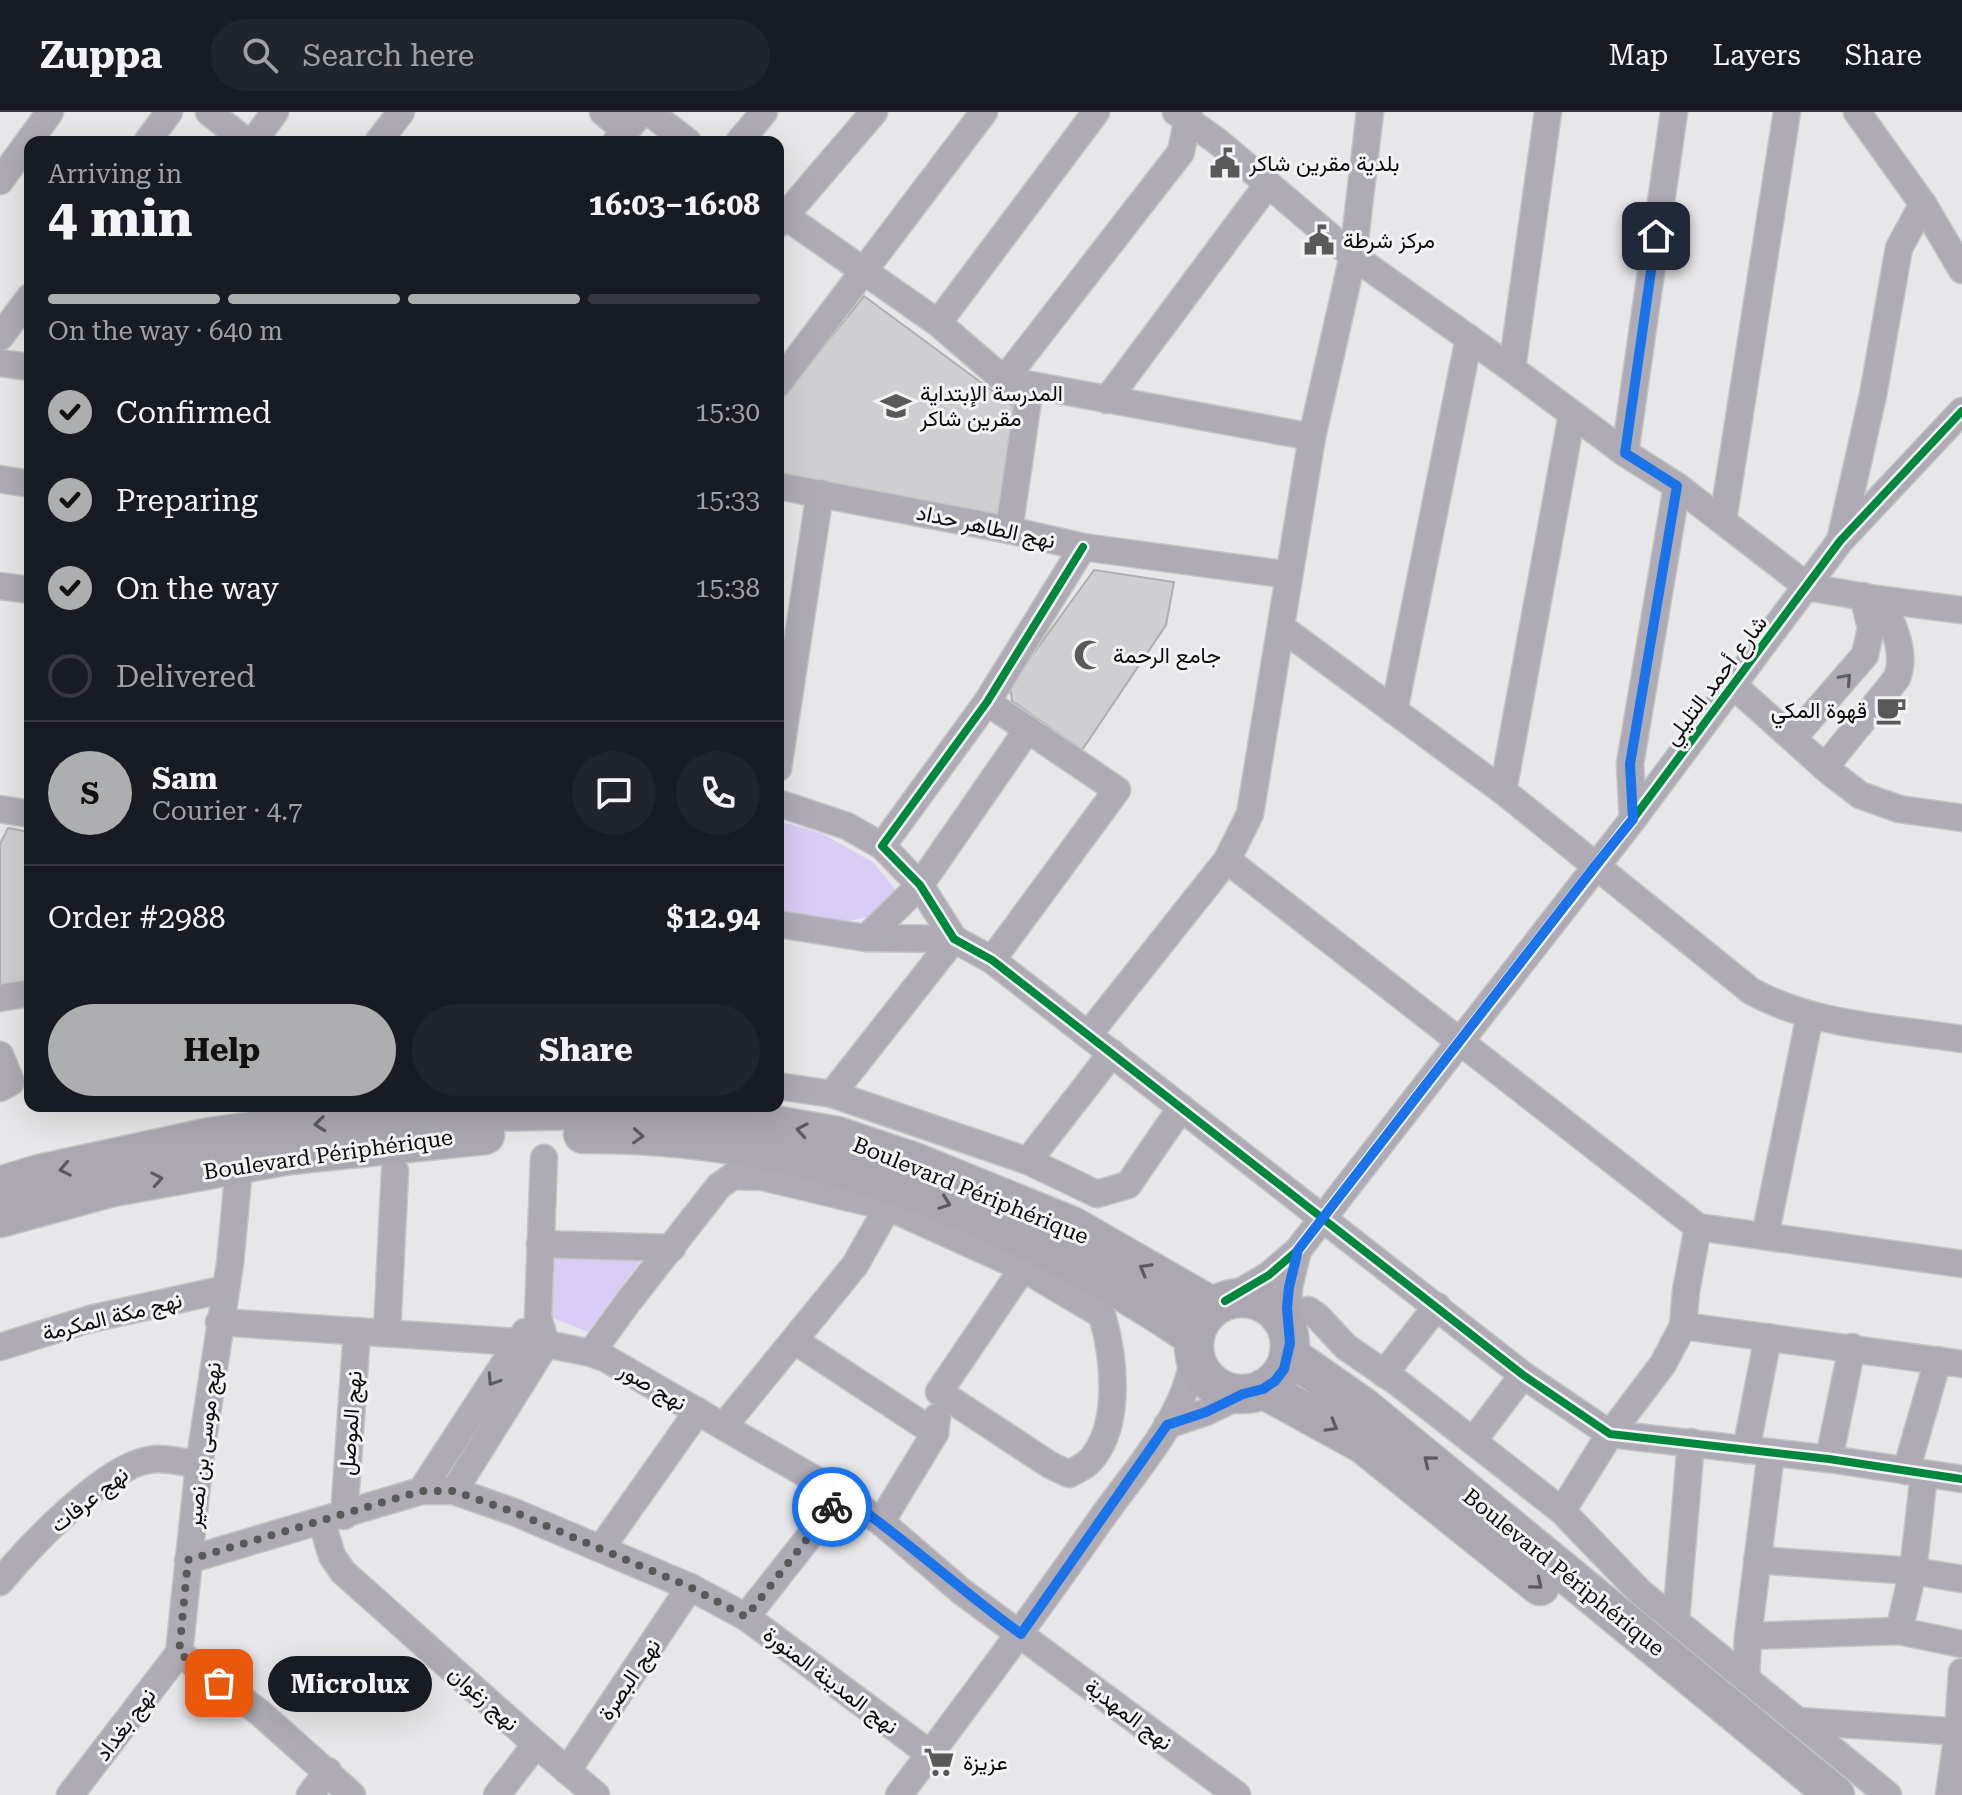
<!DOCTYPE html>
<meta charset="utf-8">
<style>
body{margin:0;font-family:"Roboto Serif",Vazirmatn,serif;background:#20242c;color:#f1f3f6;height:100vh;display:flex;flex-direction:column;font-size:30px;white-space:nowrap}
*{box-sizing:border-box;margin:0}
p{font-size:26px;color:#9ea1a6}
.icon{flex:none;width:44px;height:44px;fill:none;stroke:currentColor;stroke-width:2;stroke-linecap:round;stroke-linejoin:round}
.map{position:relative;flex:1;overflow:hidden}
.side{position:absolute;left:24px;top:24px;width:760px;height:976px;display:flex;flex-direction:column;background:#171b24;border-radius:16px;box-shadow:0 8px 32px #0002}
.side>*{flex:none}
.pin{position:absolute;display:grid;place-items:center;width:68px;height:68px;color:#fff;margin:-34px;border-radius:16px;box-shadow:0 4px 12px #0006}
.courier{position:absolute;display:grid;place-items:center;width:80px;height:80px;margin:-40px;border:6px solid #1a73e8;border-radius:50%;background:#fff;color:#222;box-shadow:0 2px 10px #0007}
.bubble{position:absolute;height:56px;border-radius:28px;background:#171b24;box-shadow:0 8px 32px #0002;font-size:26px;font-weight:700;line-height:56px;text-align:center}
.summary em{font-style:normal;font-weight:700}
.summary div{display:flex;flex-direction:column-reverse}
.summary{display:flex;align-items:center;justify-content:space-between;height:136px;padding:0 24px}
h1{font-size:52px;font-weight:700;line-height:60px}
.bar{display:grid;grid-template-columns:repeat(4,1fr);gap:12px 8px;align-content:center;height:96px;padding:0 24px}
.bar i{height:10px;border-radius:6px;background:#363941}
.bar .current{background:#adaeb0}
.bar p{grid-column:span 4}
.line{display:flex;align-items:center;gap:20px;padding:0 24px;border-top:2px solid #363941}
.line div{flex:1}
.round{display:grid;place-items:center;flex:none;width:84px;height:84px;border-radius:42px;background:#20242c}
ol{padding:0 24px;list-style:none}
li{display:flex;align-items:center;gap:24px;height:88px}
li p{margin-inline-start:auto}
li .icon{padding:8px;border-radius:50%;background:#adaeb0;color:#111;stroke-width:4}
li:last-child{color:#9ea1a6}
li i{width:44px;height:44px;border:4px solid #363941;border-radius:50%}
.action{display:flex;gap:16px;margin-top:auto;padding:16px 24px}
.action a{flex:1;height:92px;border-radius:48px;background:#adaeb0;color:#111;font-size:32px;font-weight:700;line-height:92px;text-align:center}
.action a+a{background:#20242c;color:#f1f3f6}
header{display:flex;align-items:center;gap:48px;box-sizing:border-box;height:112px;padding:0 40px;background:#171b24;border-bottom:2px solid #363941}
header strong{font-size:38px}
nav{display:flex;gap:44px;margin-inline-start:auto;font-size:28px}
.search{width:560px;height:72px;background:#20242c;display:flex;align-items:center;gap:20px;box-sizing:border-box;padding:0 28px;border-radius:44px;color:#9ea1a6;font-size:30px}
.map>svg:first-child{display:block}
.green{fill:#d9ccf5}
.building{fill:#cfced0;stroke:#afaeb0;stroke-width:2}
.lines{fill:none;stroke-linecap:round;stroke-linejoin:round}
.minor-casing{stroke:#c4c3c5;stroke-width:29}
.highway-casing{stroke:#c4c3c5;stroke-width:41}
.minor{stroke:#aeabb5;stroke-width:26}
.highway{stroke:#aca8b2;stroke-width:38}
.cycleway-casing{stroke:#f3f3f6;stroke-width:13}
.cycleway{stroke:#00873e;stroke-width:8}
.oneway{stroke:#5e5c62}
.oneway2{stroke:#5c5a60}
.done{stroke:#59595a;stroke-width:8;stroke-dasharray:0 14.4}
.route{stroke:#1a73e8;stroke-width:10}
.labels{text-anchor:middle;stroke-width:6;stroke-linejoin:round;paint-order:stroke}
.poi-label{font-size:22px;fill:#0d0d0e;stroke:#f3f3f6;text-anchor:start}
.street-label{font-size:22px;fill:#0d0d0e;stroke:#f3f3f6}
</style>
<header>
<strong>Zuppa</strong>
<div class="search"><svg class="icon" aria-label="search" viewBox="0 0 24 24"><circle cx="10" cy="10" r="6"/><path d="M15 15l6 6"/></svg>Search here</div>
<nav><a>Map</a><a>Layers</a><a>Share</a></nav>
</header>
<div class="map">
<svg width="1962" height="1683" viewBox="0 0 1962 1683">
<rect width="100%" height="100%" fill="#e7e6e8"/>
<g class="green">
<polygon points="778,709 821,721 874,751 897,780 872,804 848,809 778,798"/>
<polygon points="553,1141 644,1144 588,1220 551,1205"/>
</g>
<g class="building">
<polygon points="864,184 1017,297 1000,406 778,362 778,291"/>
<polygon points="1094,458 1174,470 1166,513 1082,638 1012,589 1010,574"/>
<polygon points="8,716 30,720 30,875 0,880 0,732"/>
</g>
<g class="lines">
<g class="minor-casing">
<g id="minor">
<polyline points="209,0 247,30"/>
<polyline points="603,0 625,18"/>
<polyline points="649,0 688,30"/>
<polyline points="1176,0 1217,29 1353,144 1512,257 1625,341 1677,374 1808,475 1876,487 1962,498"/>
<polyline points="1857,0 1923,92 1962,158"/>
<polyline points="147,30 169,0"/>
<polyline points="253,30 275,0"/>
<polyline points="378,30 401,0"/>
<polyline points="616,30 642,0"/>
<polyline points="739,30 764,0"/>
<polyline points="0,69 50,0"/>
<polyline points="778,99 938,211 1004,268 1312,325"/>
<polyline points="778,112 874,0"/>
<polyline points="938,211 1096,0"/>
<polyline points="0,225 30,185"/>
<polyline points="0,251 30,255"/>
<polyline points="1512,257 1548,0"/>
<polyline points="1004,268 1181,40 1189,0"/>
<polyline points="778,272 984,0"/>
<polyline points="1107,288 1268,72"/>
<polyline points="1625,341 1674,0"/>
<polyline points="0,367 30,372"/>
<polyline points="778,374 1009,418 1083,435 1289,463"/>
<polyline points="1723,408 1787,0"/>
<polyline points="1009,418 1030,275"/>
<polyline points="1841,425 1873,283 1899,136 1923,92"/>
<polyline points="1083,435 987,590 882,734 920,773 954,827 992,848 1523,1263 1610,1322 1829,1347 1962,1367"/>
<polyline points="0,474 30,478"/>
<path d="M1282,516l221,163 248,200c63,35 141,37 211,48"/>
<polyline points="1733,573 1830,660 1860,683 1899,697 1962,706"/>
<polyline points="987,590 1117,678 992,848"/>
<polyline points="1394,599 1469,226"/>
<polyline points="1794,625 1865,543 1871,516 1863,484"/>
<path d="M1825,655l72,-89c10,-27 -5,-52 -14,-78"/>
<polyline points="778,656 820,381"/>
<polyline points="1503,679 1572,302"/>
<polyline points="778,691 847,714 882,734"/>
<polyline points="0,697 30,702"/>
<polyline points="1633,707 1630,652 1677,374"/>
<polyline points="1227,748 1698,1115 1962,1152"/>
<polyline points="778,812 866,826 954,827"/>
<polyline points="866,826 920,773 1028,617"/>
<polyline points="0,886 30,881"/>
<polyline points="1088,923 1227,748 1250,702 1312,325 1353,144 1370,0"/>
<polyline points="0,943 11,970 0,976"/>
<polyline points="778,974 832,982 1028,1049 1097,1082 1128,1073 1181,996"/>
<polyline points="832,982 954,827"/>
<polyline points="1028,1049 1112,941"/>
<polyline points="238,1066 230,1152 199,1353 179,1541 259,1600 352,1683"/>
<polyline points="1765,1124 1810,903"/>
<polyline points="540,1132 672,1136"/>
<polyline points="1225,1189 1269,1163 1298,1138 1633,707 1840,429 1962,299"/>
<polyline points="1308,1198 1318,1205 1346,1235 1397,1270 1562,1399 1640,1480 1888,1683"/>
<polyline points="219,1210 546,1232 591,1241 605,1246 842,1383 881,1410 961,1479 1237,1683"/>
<polyline points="1683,1214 1962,1252"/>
<polyline points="1287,1218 1289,1175 1298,1138"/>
<polyline points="387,1220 395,1059"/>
<polyline points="795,1229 935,1321"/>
<polyline points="0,1235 90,1207 226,1177"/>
<path d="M591,1241l37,-51 91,-116 14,-10 30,1 125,30 135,61 79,47c12,41 19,105 -8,141 -6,9 -16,13 -25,18l-19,-9 -111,-73 84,-124"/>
<polyline points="1384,1262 1437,1194"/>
<polyline points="1167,1313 1206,1300 1243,1282"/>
<polyline points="724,1314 855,1153 888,1095"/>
<polyline points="1473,1329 1523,1263"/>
<polyline points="1746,1338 1768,1225"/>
<polyline points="1829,1347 1852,1235"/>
<polyline points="1906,1359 1938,1248"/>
<polyline points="421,1379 525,1220"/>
<polyline points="454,1379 546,1232 538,1205 544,1046"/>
<polyline points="1562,1399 1610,1322 1663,1252 1683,1214 1686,1179 1698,1115"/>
<polyline points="344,1404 357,1219"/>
<polyline points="881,1410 935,1321 937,1305"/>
<polyline points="322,1411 332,1444 343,1460 536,1632 596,1683"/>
<polyline points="602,1435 698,1299"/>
<polyline points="188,1448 421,1379 454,1379 514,1400 690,1475 746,1505 930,1642"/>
<polyline points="1757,1448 1913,1459 1962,1467"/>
<path d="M0,1470c29,-35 104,-115 149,-122 16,-3 33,2 50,5"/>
<polyline points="746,1505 842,1383"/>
<polyline points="1676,1508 1691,1330"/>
<polyline points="1899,1519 1913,1459 1924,1363"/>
<polyline points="1748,1524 1899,1519 1962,1532"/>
<polyline points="1746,1566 1748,1524 1771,1341"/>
<polyline points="1797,1609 1962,1620"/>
<polyline points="567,1659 690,1475"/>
<polyline points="70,1683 179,1541"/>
<polyline points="310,1683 328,1659"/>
<polyline points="497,1683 536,1632"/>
<path d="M899,1683c69,-91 137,-183 202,-276 36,-51 84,-101 93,-164"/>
<polyline points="1949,1683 1958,1620 1962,1560"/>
</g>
</g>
<g class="highway-casing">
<g id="highway">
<path d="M583,1022c220,-3 431,81 611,203"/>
<polyline points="0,1074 39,1062 210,1025 253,1019 421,1001 644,997 734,1006 837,1024 917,1051 1072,1114 1213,1195"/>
<polyline points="0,1106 113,1075 290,1043 485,1023"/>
<circle cx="1242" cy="1234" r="48"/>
<polyline points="1289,1243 1362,1294 1835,1683"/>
<polyline points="1263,1277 1363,1332 1540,1474"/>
</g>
</g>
<use href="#minor" class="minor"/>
<use href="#highway" class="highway"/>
<g class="cycleway-casing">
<g id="cycleway">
<polyline points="1083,435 987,590 882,734 920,773 954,827 992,848 1523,1263 1610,1322 1829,1347 1962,1367"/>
<polyline points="1225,1189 1269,1163 1298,1138 1633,707 1840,429 1962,299"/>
</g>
</g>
<use href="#cycleway" class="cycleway"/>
</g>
<defs><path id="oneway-chevron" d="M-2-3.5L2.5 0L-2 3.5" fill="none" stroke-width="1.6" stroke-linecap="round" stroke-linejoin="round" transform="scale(2)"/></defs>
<g class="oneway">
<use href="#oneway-chevron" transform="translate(1846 567) rotate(-48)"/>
<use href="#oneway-chevron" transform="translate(493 1268) rotate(123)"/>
</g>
<g class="oneway2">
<use href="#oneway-chevron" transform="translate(320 1012) rotate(174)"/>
<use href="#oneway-chevron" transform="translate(802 1018) rotate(-170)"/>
<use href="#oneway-chevron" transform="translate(638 1024) rotate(3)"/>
<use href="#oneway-chevron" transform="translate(65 1057) rotate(169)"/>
<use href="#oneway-chevron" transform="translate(157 1067) rotate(-10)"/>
<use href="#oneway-chevron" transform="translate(945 1091) rotate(20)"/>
<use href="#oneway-chevron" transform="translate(1145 1157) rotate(-150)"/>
<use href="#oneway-chevron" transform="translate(1332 1314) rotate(30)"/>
<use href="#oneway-chevron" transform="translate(1429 1349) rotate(-141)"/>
<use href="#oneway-chevron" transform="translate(1537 1472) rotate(39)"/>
</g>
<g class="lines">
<polyline class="done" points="219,1571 179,1541 188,1448 421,1379 454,1379 514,1400 690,1475 746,1505 832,1395"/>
<path class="route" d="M832,1395l10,-12c62,43 117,94 179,139l146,-209 39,-13 37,-18 20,-5 12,-8 9,-12 6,-26 -3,-35 2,-21 9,-37 297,-384 38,-47 -3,-55 47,-278 -52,-33 31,-217"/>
</g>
<defs>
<g id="civic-bare" transform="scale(2.4)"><path d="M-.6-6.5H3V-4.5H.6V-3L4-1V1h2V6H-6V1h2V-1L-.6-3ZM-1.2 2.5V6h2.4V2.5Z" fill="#59595a" stroke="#f3f3f6" stroke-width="2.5" paint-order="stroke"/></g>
<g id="school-bare" transform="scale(2.4)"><path d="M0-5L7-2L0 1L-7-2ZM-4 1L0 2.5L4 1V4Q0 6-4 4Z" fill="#59595a" stroke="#f3f3f6" stroke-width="2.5" paint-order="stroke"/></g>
<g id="mosque-bare" transform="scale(2.4)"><path d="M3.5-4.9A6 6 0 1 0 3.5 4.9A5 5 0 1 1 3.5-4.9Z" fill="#59595a" stroke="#f3f3f6" stroke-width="2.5" paint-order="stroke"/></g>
<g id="cafe-bare" transform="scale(2.4)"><path d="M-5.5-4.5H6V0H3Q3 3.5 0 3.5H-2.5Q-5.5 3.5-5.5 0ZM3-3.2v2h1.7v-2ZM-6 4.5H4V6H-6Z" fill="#59595a" stroke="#f3f3f6" stroke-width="2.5" paint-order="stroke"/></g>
<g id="supermarket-bare" transform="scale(2.4)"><path d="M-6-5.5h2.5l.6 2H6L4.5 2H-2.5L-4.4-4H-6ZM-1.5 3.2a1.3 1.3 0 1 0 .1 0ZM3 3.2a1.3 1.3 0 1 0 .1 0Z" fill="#59595a" stroke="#f3f3f6" stroke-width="2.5" paint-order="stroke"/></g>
</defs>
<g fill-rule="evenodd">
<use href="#civic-bare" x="1225" y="51"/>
<use href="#civic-bare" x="1319" y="128"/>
<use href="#school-bare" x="896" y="294"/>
<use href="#mosque-bare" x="1089" y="543"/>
<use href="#cafe-bare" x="1891" y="598"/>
<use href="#supermarket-bare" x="939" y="1650"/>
</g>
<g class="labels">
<g class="poi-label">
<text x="1249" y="59">بلدية مقرين شاكر</text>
<text x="1343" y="136">مركز شرطة</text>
<text x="920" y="289">المدرسة الإبتداية<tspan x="920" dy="25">مقرين شاكر</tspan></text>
<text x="1113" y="551">جامع الرحمة</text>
<text x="1867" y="606" text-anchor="end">قهوة المكي</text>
<text x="963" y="1658">عزيزة</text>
</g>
<g class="street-label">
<text transform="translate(986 414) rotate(12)" y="8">نهج الطاهر حداد</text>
<text transform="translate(1715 568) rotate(-53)" y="8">شارع أحمد التليلي</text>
<text transform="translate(328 1042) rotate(-8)" y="8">Boulevard Périphérique</text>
<text transform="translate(971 1078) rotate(22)" y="8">Boulevard Périphérique</text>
<text transform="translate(112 1204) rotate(-14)" y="8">نهج مكة المكرمة</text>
<text transform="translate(653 1274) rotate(30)" y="8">نهج صور</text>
<text transform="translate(350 1311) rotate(-86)" y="8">نهج الموصل</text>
<text transform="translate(203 1333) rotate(-83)" y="8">نهج موسى بن نصير</text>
<text transform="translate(89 1387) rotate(-38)" y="8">نهج عرفات</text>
<text transform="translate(1564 1460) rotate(39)" y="8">Boulevard Périphérique</text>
<text transform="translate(629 1567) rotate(-56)" y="8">نهج البصرة</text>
<text transform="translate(831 1568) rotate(37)" y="8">نهج المدينة المنورة</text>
<text transform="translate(484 1586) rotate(42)" y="8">نهج زغوان</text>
<text transform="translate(1129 1602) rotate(37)" y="8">نهج المهدية</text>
<text transform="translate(125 1612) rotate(-53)" y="8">نهج بغداد</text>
</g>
</g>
</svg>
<div class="pin" style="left:219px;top:1571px;background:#ea580c"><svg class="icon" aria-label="bag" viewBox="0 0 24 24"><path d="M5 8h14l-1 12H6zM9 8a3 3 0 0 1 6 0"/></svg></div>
<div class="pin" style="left:1656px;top:124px;background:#1f2937"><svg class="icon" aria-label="home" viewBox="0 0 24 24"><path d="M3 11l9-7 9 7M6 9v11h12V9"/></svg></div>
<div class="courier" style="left:832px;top:1395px"><svg class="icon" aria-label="bike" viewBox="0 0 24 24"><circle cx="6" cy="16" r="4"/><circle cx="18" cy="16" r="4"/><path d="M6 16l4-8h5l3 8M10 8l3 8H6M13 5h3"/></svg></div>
<div class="bubble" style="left:268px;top:1544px;width:164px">Microlux</div>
<section class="side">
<div class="summary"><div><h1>4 min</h1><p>Arriving in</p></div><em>16:03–16:08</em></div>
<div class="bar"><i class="current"></i><i class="current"></i><i class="current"></i><i></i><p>On the way · 640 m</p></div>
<ol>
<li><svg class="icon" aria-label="check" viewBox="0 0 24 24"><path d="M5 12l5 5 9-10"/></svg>Confirmed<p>15:30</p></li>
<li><svg class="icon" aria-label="check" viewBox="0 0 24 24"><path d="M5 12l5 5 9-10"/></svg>Preparing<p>15:33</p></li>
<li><svg class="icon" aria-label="check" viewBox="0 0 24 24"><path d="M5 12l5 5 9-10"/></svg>On the way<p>15:38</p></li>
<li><i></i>Delivered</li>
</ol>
<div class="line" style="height:144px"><b class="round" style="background:#adaeb0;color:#111">S</b><div><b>Sam</b><p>Courier · 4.7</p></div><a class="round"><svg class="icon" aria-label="chat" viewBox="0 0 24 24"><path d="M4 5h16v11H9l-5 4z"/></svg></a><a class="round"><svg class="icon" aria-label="phone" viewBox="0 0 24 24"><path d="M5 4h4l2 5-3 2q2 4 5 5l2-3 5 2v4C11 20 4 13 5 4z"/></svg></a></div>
<div class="line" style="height:104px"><div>Order #2988</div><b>$12.94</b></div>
<div class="action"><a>Help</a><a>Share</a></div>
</section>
</div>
